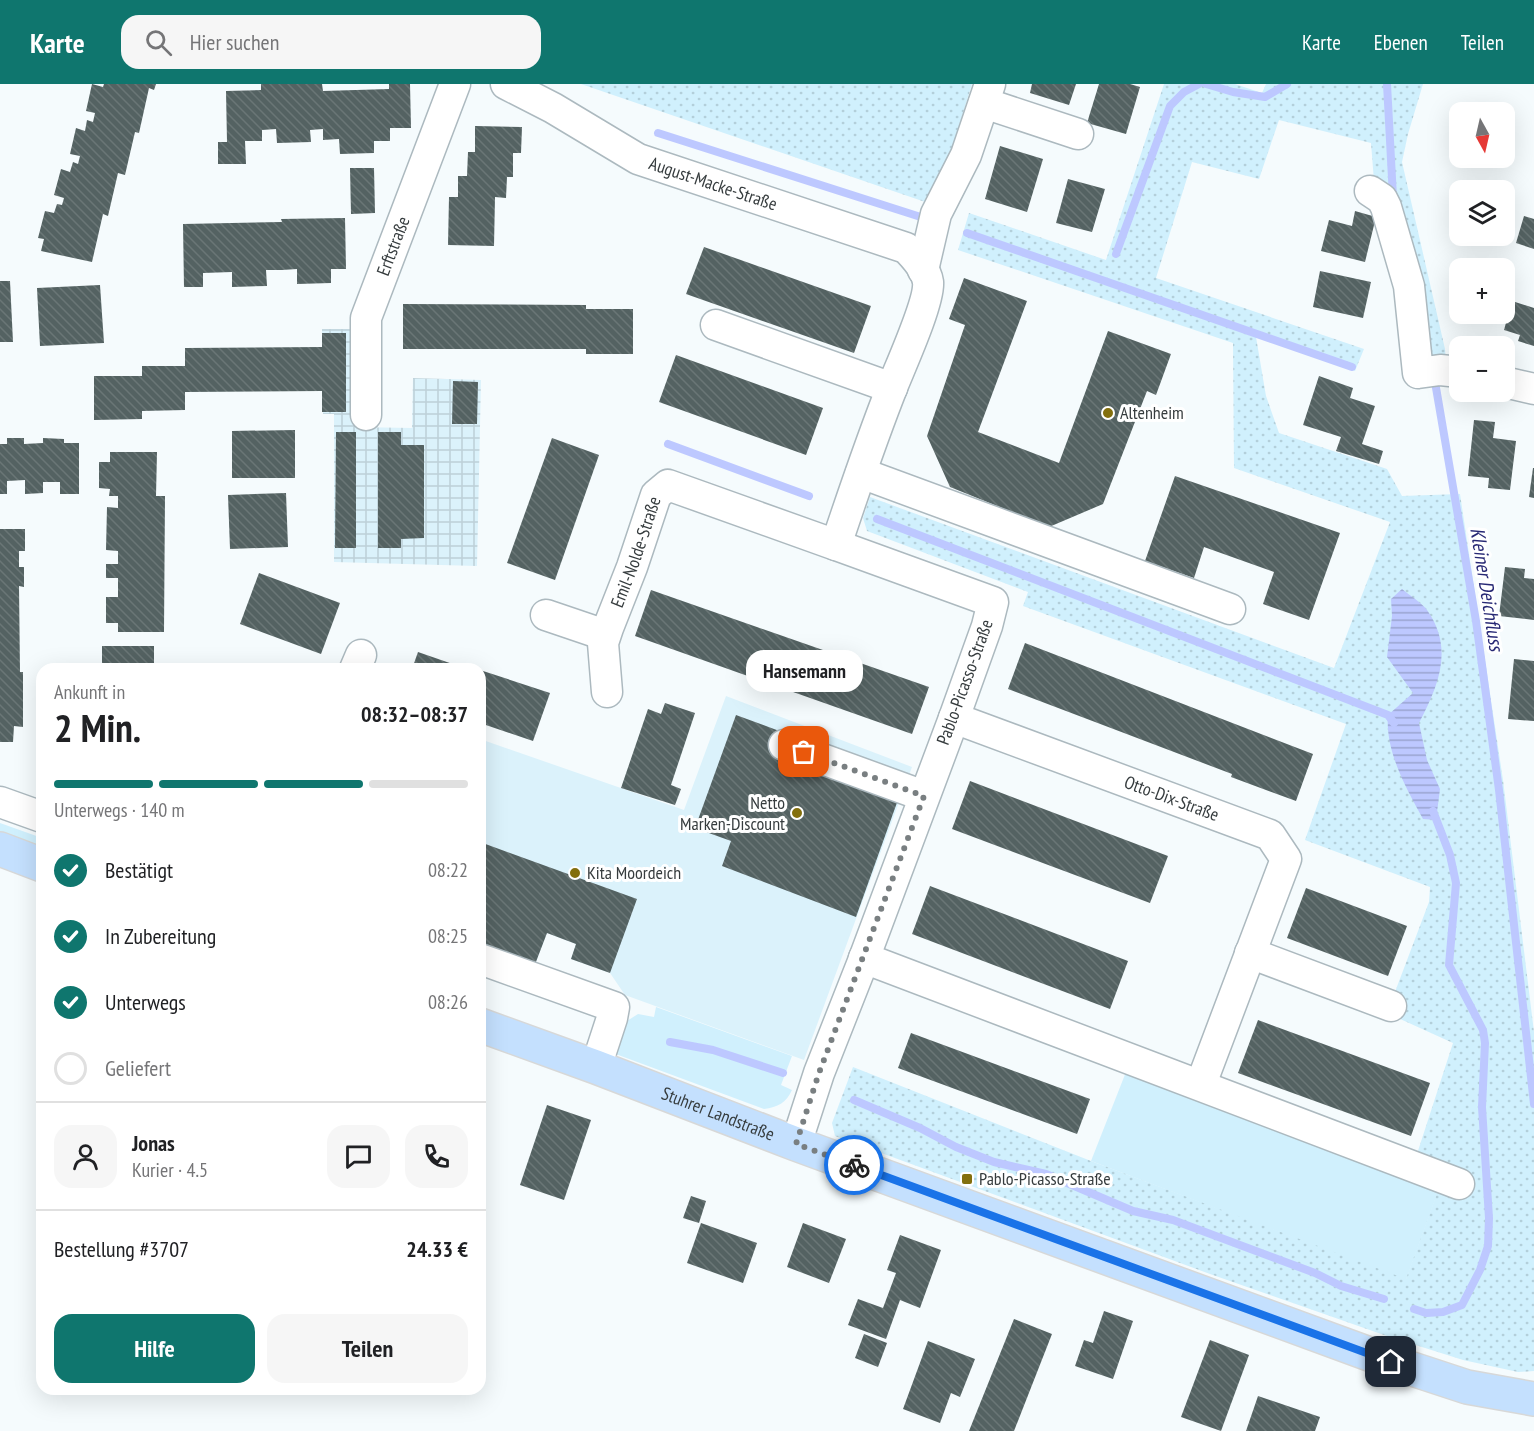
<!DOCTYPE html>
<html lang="de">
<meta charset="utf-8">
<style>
body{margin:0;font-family:"PT Sans Narrow",sans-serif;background:#f6f6f6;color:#202124;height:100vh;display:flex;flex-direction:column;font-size:22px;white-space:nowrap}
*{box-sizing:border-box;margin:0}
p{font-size:20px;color:#757577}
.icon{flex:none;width:33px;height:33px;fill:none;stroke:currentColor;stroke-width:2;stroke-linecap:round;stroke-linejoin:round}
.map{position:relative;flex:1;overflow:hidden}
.panel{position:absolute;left:36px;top:579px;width:450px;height:732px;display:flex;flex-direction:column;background:#fff;border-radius:18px;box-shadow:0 6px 24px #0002}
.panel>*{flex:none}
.needle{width:39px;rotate:172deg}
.tools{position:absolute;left:1449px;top:18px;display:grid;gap:12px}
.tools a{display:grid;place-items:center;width:66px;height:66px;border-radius:12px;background:#fff;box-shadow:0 6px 24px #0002;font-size:30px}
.pin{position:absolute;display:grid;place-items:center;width:51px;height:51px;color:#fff;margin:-26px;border-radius:12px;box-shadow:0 3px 9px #0006}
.courier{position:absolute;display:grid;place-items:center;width:60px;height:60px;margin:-30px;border:4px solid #1a73e8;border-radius:50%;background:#fff;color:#222;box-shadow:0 2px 8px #0007}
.bubble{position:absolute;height:42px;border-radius:18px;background:#fff;box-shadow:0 6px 24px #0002;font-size:20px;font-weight:600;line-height:42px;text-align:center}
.head em{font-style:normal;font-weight:600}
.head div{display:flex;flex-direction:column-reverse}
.head{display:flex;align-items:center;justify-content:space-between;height:102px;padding:0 18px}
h1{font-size:39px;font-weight:600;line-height:45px}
.bar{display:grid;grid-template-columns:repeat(4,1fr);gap:9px 6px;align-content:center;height:72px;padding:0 18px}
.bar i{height:8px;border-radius:4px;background:#e0e0e0}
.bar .on{background:#0f766e}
.bar p{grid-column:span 4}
.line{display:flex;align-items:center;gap:15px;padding:0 18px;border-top:2px solid #e0e0e0}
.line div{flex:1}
.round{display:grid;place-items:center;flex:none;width:63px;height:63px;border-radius:18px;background:#f6f6f6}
ol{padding:0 18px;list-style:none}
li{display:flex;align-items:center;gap:18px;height:66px}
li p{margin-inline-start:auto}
li .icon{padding:6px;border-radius:50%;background:#0f766e;color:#fff;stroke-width:4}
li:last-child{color:#757577}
li i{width:33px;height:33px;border:3px solid #e0e0e0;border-radius:50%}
.cta{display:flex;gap:12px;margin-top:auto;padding:12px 18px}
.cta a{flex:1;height:69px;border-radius:18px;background:#0f766e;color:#fff;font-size:24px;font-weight:600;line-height:69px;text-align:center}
.cta a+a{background:#f6f6f6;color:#202124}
header{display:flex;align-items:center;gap:36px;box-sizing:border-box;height:84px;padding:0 30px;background:#0f766e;color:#fff}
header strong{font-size:28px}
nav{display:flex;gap:33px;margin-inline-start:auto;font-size:21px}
.search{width:420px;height:54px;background:#f6f6f6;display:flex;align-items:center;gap:15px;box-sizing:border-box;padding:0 21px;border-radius:18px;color:#757577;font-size:22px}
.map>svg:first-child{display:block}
.built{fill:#dbf2fb}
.industrial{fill:url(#industrial-grid)}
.green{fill:#d0f0fd}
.park{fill:url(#park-dots)}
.water{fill:url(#water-rules)}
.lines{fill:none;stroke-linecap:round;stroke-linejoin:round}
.stream{stroke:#bdc8ff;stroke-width:8}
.building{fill:url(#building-back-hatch)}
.minor-casing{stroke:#acb9bf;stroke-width:33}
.major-casing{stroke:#d7d8d8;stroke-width:36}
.minor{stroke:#fff;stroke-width:30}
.major{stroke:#c4e0fe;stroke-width:33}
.done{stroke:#797f81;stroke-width:6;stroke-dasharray:0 10.8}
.route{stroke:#1a73e8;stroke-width:8}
.poi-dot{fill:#836f0d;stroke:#fff;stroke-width:2}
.labels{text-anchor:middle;stroke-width:6;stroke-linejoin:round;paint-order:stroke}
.street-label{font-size:18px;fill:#363c3e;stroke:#fff}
.poi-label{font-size:18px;fill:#363c3e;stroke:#fff;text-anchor:start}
.water-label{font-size:20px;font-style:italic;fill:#272874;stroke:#fff}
</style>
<header>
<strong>Karte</strong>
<div class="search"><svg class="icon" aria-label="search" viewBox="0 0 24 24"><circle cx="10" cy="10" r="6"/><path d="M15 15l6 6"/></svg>Hier suchen</div>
<nav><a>Karte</a><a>Ebenen</a><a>Teilen</a></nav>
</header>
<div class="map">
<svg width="1534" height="1347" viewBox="0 0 1534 1347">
<defs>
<pattern id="industrial-grid" width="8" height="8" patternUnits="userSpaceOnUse" patternTransform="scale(1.5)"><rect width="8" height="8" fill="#dbf2fb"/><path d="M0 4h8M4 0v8" fill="none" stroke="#bdd0d8"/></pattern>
<pattern id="park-dots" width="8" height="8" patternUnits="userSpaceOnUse" patternTransform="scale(1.5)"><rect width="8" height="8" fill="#d0f0fd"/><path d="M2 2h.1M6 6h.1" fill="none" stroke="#b3cfda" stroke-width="1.8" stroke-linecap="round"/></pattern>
<pattern id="water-rules" width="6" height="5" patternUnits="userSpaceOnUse" patternTransform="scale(1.5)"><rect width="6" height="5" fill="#bdc8ff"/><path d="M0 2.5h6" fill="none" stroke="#9aa4d0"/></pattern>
<pattern id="building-back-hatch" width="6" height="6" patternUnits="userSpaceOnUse" patternTransform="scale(1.5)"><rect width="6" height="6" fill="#546262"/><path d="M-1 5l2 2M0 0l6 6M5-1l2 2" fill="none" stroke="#6a7676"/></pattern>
</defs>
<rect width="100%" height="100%" fill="#f5fbfd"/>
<polygon class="built" points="726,612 912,683 804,976 625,911 610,889 571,875 576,860 547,849 534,883 480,863 482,851 480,850 480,655 684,726"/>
<polygon class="industrial" points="322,245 355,245 356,343 412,344 413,294 481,296 477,482 334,478 334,330 323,330"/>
<g class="green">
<polygon points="0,739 42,754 42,765 0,749"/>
<path d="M656,923l136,49 -11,29 11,5c-6,13 -14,17 -28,19l-151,-56 14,-32 11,-7 16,3z"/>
<polygon points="1126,988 1440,1102 1406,1196 1091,1077"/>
</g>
<g class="park">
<polygon points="581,0 972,0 943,94 931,120"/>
<polygon points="1164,0 1235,0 1262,9 1266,0 1423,0 1408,50 1402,78 1445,265 1446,280 1419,281 1375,110 1371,59 1279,36 1259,95 1192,78 1156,194 1364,265 1355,287 1256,253 1266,312 1279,349 1387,385 1402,412 1460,410 1503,696 1534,948 1534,1287 1518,1288 1463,1276 1384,1251 1210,1190 835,1052 832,1039 853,983 1091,1077 1406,1195 1445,1087 1416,1073 1453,959 1387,929 1429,818 1430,803 1305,756 1346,640 1023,522 1028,508 867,447 863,434 870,413 1334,584 1390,438 1234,384 1233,259 958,166 969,129 1106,176"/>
</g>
<path class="water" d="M1402,505c7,6 19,13 25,21 27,38 12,75 -8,113l8,37 13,29 -4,31 -13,-1c-17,-31 -38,-68 -35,-104l25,-22 -26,-36 5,-41 -1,-17z"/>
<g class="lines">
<g class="stream">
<polyline points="1206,0 1233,8 1265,13 1287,0"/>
<polyline points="1387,0 1393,113"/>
<polyline points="658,49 927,135"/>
<polyline points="967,149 1352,283"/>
<polyline points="1116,170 1170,22 1184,8 1199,0"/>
<polyline points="1434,292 1476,537 1499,706 1534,1020"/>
<polyline points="668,360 809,412"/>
<polyline points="877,435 1388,631 1394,639"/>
<polyline points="670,958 713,966 783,989"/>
<polyline points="854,1016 920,1044 956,1063 994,1078 1046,1090 1133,1127 1173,1136 1315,1189 1341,1202 1384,1215"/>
<polyline points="1414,1225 1426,1229 1443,1228 1462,1221 1480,1186 1488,1162 1489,1134 1482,1023 1485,959 1483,946 1449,881 1456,799 1450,771 1433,727"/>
</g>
</g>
<g class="building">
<polygon points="92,0 103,3 104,0 156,0 154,6 149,4 139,49 135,48 125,91 118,89 108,132 103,130 92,178 41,167 44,155 38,154 45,127 54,129 57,120 62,121 64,114 54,111 61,85 70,88 73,78 78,80 80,72 70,70 76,44 85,47 87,36 93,38 95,29 86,27"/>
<polygon points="261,0 322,0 323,7 389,5 389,0 410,0 411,44 390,44 390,57 374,57 374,69 340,70 339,55 323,56 323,45 310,46 311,58 277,59 276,45 262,46 262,57 245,57 246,80 218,80 218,58 227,58 226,7 261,6"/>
<polygon points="1032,0 1076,0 1069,21 1030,9"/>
<polygon points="1099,0 1130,0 1140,3 1126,50 1087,39"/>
<polygon points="475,42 522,43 521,69 513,69 513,93 507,93 506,114 495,113 494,162 448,161 449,113 458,113 458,92 467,92 468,68 475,68"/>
<polygon points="1000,62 1043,75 1027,128 985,115"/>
<polygon points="350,84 374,84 375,129 351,130"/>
<polygon points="1068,95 1105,105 1092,148 1056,139"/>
<polygon points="1355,127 1376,133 1365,178 1321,167 1329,136 1352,142"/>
<polygon points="1524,132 1534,135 1534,165 1516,159"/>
<polygon points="345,134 346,185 331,185 331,199 297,200 297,185 282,186 266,186 267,202 232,203 232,188 203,189 203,203 184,203 183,140 282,138 281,135"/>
<polygon points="704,163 871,222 854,269 686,210"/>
<polygon points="1320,187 1371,198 1363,234 1313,223"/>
<polygon points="964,194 1027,217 978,348 1059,379 1108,247 1171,270 1156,311 1147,307 1103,420 1049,443 950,403 927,352 965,241 949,235"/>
<polygon points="0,197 10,197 13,258 0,258"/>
<polygon points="100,201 104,259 40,262 37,204"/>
<polygon points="1512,217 1534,224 1534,262 1518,257 1520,251 1504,246"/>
<polygon points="403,220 586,221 586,225 633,225 633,270 586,270 586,265 403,265"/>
<polygon points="322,249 346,249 346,328 322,328 322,307 185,308 185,326 142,327 142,335 94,336 94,292 142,292 142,282 185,282 185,264 322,263"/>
<polygon points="676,271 823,324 806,371 659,318"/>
<polygon points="1319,292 1353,304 1350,314 1375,322 1362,360 1383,367 1379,380 1336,367 1341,353 1303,341"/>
<polygon points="453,297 478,298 477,340 452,340"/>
<polygon points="1474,336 1495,338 1493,354 1516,357 1510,406 1488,404 1489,394 1468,392"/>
<polygon points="295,346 295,394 232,394 232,347"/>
<polygon points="336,348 356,348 356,464 335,464"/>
<polygon points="378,348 401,348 401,361 424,361 424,454 401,455 401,464 378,464"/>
<polygon points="7,354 24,354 24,360 43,359 43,354 64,355 64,359 79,359 79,410 60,410 60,398 43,398 43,409 25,410 25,396 7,397 7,410 0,410 0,360 7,360"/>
<polygon points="552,354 599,371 555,496 507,479"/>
<polygon points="110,368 157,368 156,412 165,412 164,548 118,548 118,539 106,539 106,513 118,513 118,494 106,494 106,480 118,480 118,467 106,466 107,423 118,424 118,412 109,412 110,405 99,404 99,378 110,378"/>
<polygon points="1533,384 1534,384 1534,414 1529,413"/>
<polygon points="1175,392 1340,449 1309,536 1263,520 1274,488 1204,463 1194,494 1145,477"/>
<polygon points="286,409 288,463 230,465 228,411"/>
<polygon points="0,445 25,445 25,467 19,467 19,483 24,483 24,503 19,502 20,588 23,588 23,643 14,642 13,658 0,658"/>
<polygon points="1505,483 1525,485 1524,494 1534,495 1534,536 1499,532"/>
<polygon points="259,489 340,519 321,570 240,540"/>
<polygon points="651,506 929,603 912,650 635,552"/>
<polygon points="1025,559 1313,670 1296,717 1231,693 1232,690 1008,605"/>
<rect x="102" y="562" width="52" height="23"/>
<polygon points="418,568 467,585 412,585"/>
<polygon points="1514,575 1534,577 1534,637 1508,635"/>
<polygon points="480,586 550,609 533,657 480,639"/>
<polygon points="665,619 695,629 671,701 681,705 675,721 621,704 648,625 661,630"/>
<polygon points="736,631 782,648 899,713 856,833 722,782 731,757 695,744"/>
<polygon points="970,697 1168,772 1150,819 952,745"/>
<polygon points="480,758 637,815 610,889 571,875 576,860 547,849 534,883 480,863 482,851 480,850"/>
<polygon points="930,802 1128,877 1110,925 912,850"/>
<polygon points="1306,804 1407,842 1388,892 1287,854"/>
<polygon points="1258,936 1430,999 1411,1052 1238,989"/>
<polygon points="911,949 1090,1015 1077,1050 898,984"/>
<polygon points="547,1021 591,1036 564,1116 520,1101"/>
<polygon points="691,1112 706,1117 699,1139 683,1134"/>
<polygon points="701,1139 757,1159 743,1199 687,1179"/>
<polygon points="803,1139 846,1155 829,1199 787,1183"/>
<polygon points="900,1151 941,1166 920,1224 900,1216 886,1255 848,1241 858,1215 883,1224 896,1189 887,1186"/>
<polygon points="1104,1227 1133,1237 1113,1295 1075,1282 1084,1256 1093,1259"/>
<polygon points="1014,1235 1052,1250 1014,1347 969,1347"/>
<polygon points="864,1250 887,1259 878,1283 855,1274"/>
<polygon points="1210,1256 1249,1271 1221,1347 1181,1333"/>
<polygon points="928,1257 975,1275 960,1313 951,1309 940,1339 903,1325"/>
<polygon points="1258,1312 1320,1333 1315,1347 1246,1347"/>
</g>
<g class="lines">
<g class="minor-casing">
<g id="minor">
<path id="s1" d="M506,0l47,24 85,51 268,89c9,9 20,21 22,34 2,19 -27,83 -35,103 -21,53 -39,106 -57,160l157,57 -6,24 -33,92 -92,246 -43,109 -23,71"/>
<polyline points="984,19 1078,50"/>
<polyline points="1370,107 1382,115 1386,123 1409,202 1418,289 1440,286 1460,288"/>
<polyline points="923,186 936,130 966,71 990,0"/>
<polyline points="716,241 892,304"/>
<polyline points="1504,298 1534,305"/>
<path id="s2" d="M366,331v-97l89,-234"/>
<polyline points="861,389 1230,525"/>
<polyline points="546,531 605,551"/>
<polyline points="355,585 361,571"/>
<path id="s3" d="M607,608l-4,-49 5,-15 24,-61 24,-72 12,-10 168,60"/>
<path id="s4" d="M954,634l316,117 16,24 -85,225"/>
<polyline points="784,661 924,712"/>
<polyline points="0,718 42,733"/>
<polyline points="1250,869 1391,922"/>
<polyline points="864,874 1459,1100"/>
<polyline points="480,875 614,923 612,934 596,983"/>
</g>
</g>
<g class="major-casing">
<g id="major">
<polyline points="0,765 42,781"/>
<path id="s5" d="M480,941l116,42 200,77 595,218 76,25 67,12"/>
</g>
</g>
<use href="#minor" class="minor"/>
<use href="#major" class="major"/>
</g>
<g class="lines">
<polyline class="done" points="804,668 924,712 819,989 796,1060 854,1081"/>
<polyline class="route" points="854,1081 1391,1278"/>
</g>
<g class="poi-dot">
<circle cx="1108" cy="329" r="6"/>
<circle cx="797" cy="729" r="6"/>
<circle cx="575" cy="789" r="6"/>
<rect x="961" y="1089" width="12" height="12" rx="3"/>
</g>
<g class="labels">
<g class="street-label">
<text dy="6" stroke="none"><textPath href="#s1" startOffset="231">August-Macke-Straße</textPath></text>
<text dy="6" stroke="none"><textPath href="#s2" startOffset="174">Erftstraße</textPath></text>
<text dy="6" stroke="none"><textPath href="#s3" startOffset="146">Emil-Nolde-Straße</textPath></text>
<text transform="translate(965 598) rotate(-70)" y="6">Pablo-Picasso-Straße</text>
<text dy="6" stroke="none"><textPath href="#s4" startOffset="232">Otto-Dix-Straße</textPath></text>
<text dy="6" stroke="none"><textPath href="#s5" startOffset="254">Stuhrer Landstraße</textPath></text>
</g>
<g class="poi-label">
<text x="1120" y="335">Altenheim</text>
<text x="785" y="725" text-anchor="end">Netto<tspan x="785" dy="21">Marken-Discount</tspan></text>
<text x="587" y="795">Kita Moordeich</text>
<text x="979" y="1101">Pablo-Picasso-Straße</text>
</g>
<g class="water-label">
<text transform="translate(1487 505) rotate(81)" y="7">Kleiner Deichfluss</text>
</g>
</g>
</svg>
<div class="tools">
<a><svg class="needle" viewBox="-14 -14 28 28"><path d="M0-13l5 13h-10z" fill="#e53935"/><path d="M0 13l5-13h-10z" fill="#757577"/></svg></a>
<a><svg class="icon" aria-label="layers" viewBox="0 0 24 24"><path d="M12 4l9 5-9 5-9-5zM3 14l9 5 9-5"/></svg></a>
<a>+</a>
<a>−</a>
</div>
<div class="pin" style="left:804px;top:668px;background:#ea580c"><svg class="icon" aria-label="bag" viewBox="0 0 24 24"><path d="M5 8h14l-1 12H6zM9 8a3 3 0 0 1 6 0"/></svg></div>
<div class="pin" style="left:1391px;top:1278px;background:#1f2937"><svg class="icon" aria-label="home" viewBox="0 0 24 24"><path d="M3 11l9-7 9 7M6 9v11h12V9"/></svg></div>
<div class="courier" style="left:854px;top:1081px"><svg class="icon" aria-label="bike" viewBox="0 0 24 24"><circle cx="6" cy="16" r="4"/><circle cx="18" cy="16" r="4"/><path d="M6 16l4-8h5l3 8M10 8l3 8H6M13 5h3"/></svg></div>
<div class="bubble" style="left:746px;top:566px;width:117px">Hansemann</div>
<section class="panel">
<div class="head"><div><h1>2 Min.</h1><p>Ankunft in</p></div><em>08:32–08:37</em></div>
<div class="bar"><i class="on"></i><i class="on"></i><i class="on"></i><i></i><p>Unterwegs · 140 m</p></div>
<ol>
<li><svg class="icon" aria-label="check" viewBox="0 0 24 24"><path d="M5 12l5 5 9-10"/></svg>Bestätigt<p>08:22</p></li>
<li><svg class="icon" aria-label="check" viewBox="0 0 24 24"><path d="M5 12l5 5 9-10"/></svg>In Zubereitung<p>08:25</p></li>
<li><svg class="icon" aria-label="check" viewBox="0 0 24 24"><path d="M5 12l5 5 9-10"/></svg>Unterwegs<p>08:26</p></li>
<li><i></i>Geliefert</li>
</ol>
<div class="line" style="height:108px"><a class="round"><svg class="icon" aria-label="person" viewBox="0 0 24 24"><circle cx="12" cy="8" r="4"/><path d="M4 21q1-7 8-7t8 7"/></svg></a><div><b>Jonas</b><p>Kurier · 4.5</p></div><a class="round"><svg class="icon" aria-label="chat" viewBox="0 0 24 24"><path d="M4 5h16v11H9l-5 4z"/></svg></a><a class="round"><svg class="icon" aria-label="phone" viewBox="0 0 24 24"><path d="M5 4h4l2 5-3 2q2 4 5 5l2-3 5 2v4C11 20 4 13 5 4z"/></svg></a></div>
<div class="line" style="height:78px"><div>Bestellung #3707</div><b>24.33 €</b></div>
<div class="cta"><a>Hilfe</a><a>Teilen</a></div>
</section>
</div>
